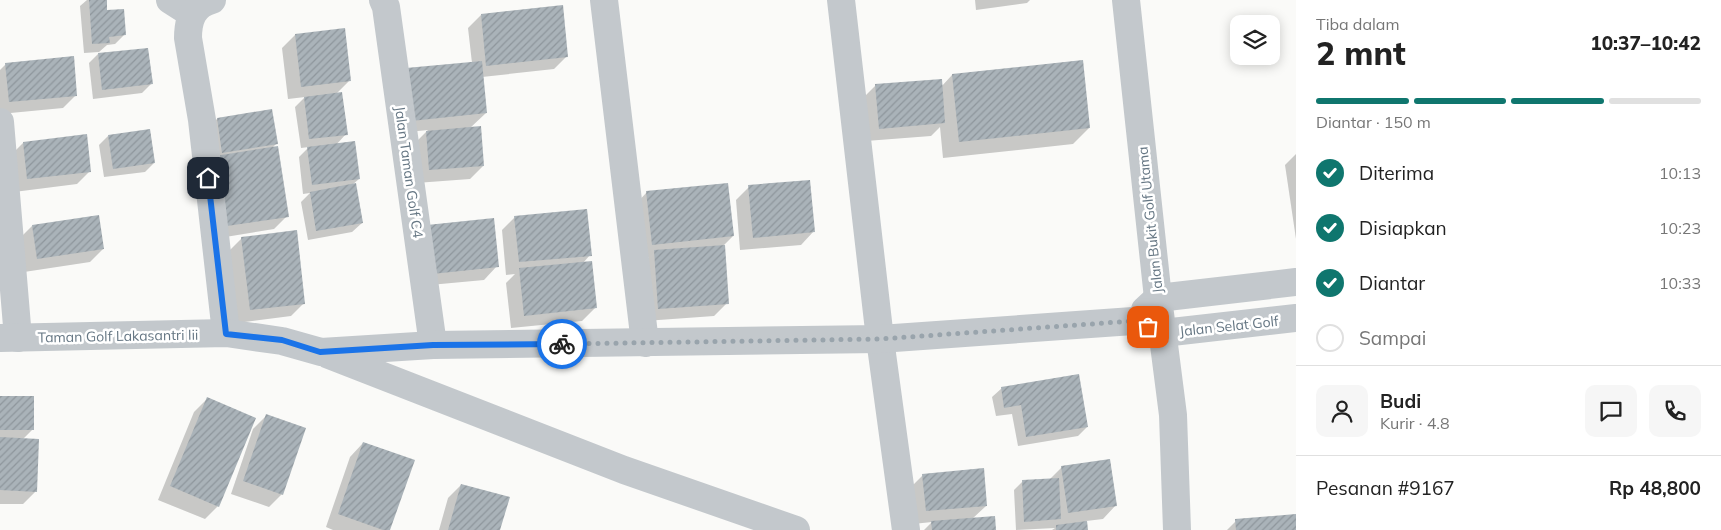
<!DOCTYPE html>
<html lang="id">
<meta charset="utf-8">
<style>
body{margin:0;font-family:Mulish,sans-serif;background:#f6f6f6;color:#222;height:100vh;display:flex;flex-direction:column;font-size:19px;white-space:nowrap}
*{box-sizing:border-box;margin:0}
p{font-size:16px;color:#767676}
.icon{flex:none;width:28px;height:28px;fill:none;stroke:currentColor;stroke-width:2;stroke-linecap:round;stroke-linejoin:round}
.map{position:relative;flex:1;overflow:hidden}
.drawer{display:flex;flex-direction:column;background:#fff;width:425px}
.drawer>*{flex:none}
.tools{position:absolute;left:1230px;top:15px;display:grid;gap:10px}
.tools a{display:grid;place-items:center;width:50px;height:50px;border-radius:10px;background:#fff;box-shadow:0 2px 12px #0003;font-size:25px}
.pin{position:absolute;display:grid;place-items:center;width:42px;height:42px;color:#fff;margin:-21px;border-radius:10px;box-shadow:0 2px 8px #0006}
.courier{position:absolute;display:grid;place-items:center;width:50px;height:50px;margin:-25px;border:4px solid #1a73e8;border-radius:50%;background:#fff;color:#222;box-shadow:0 1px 6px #0007}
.headline em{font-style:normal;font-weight:800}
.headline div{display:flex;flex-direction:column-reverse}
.headline{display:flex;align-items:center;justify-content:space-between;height:85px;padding:0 20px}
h1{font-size:32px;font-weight:800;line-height:38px}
.bar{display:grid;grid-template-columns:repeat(4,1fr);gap:8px 5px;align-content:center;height:60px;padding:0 20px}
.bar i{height:6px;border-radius:4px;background:#e0e0e0}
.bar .current{background:#0f766e}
.bar p{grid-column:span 4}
.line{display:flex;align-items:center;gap:12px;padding:0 20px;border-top:1px solid #e0e0e0}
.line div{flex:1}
.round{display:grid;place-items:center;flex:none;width:52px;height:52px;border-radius:10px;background:#f6f6f6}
ol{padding:0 20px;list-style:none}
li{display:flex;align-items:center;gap:15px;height:55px}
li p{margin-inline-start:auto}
li .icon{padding:5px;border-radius:50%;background:#0f766e;color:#fff;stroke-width:4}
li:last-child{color:#767676}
li i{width:28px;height:28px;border:2px solid #e0e0e0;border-radius:50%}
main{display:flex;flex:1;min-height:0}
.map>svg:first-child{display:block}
.shadow{fill:#0003}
.building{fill:url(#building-hatch)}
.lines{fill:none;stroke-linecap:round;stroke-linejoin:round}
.minor{stroke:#c3c8cc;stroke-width:28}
.done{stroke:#99a4ac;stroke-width:5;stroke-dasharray:0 9}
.route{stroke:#1a73e8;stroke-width:6}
.labels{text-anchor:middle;stroke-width:5;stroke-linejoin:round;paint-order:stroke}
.street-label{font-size:14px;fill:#657683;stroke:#fff}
</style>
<main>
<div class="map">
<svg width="1296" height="530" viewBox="0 0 1296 530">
<defs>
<pattern id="building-hatch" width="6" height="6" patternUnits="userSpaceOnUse" patternTransform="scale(1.25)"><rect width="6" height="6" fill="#aab3b9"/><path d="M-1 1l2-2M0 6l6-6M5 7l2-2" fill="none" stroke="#8e969c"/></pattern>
</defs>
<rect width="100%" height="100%" fill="#fafaf8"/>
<g class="shadow">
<polygon points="87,0 105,0 106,11 124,35 115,44 107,45 99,52 84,53 80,6"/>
<polygon points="975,0 1030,0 1027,3 976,10"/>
<polygon points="481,15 567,56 554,69 482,77 486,113 470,128 483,166 470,179 416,183 413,145 428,130 398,133 472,63 468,28"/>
<polygon points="295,35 349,81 336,94 346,134 336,145 359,179 352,185 362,223 352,232 308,240 301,202 310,193 303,194 299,157 309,147 301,148 295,107 305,97 288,99 282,48"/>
<polygon points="98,54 151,84 142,93 93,99 89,63"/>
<polygon points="6,64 76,95 63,108 0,114 0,70"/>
<polygon points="952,75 1089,128 1073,144 943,158 940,127 931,136 866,141 863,98 876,85 941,87"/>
<polygon points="217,119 276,144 272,148 287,216 274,229 207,240 208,128"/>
<polygon points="108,136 154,163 145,172 104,177 99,145"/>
<polygon points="23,143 90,171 77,184 14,192 10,156"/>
<polygon points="1296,154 1296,239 1285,165"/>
<polygon points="749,187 814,231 801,245 740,250 736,200"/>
<polygon points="647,192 733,236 724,245 727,303 714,316 645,321 641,264 649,257 639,258 634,206"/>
<polygon points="515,217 590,255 583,263 596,307 582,321 511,328 506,283 515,274 506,275 502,230"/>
<polygon points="32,226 103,249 90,262 24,272 19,239"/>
<polygon points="242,238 304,303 291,316 237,323 229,251"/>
<polygon points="414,239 497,266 484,280 419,286"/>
<polygon points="1002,388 1087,427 1078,436 1018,446 1012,414 996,416 992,397"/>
<polygon points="0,397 33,429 23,439 36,491 23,504 0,504"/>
<polygon points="207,399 218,506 205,519 158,500 194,412"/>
<polygon points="266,416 282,494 269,507 231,494 253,429"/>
<polygon points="363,443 389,530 333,530 326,527 350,457"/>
<polygon points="1062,467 1116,505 1103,519 1086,521 1087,530 1052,530 1055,528 1016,530 1014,490 1023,481 1049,480"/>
<polygon points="923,475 986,506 972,519 994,530 924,530 932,522 913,524 910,488"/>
<polygon points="461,485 499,530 439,530 448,498"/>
<polygon points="1296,515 1296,530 1227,530 1236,521"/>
</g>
<g class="building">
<polygon points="89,0 107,0 107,10 124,9 126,35 109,37 110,43 92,44"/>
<polygon points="563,5 568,57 486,66 481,14"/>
<polygon points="345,28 351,81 301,87 295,34"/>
<polygon points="148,48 153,84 102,90 98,53"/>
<polygon points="74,56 77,96 9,102 5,63"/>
<polygon points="1083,60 1090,128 959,142 952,74"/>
<polygon points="482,61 487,113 411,121 406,68"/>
<polygon points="942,79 945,123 879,129 875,84"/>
<polygon points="342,92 348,135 309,139 304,97"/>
<polygon points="272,109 278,144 222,153 217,118"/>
<polygon points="481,126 484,166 429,170 426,131"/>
<polygon points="150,129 155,163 113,169 108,135"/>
<polygon points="87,134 91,172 27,179 23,142"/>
<polygon points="355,141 360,179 312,185 307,147"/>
<polygon points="278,146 289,217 220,227 209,157"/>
<polygon points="810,180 815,232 753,238 748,185"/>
<polygon points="356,183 363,223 316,231 310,192"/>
<polygon points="728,183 734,236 652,245 646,191"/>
<polygon points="587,209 592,256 519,262 514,216"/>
<polygon points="99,215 104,249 37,259 32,225"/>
<polygon points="494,218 499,267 432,274 427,225"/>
<polygon points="297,230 305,304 250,310 241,237"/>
<polygon points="725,245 729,304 658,309 654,250"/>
<polygon points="592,261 597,308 524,316 519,268"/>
<polygon points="1079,374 1088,427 1026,437 1021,405 1004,408 1001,387"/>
<rect x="0" y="396" width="34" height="34"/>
<polygon points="207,397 256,418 219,507 170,486"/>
<polygon points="266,414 306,428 283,495 243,481"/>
<polygon points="0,437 39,439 37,492 0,490"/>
<polygon points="363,442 415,460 390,530 383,530 338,514"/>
<polygon points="1110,459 1117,506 1068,513 1061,466"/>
<polygon points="984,468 987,506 926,511 922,474"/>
<polygon points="1059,478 1061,519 1024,522 1022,480"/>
<polygon points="461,484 510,497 500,530 448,530"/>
<polygon points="1296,514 1296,530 1236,530 1235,519"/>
<polygon points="995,516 996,530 932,530 931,521"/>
<polygon points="1087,521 1088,530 1056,530 1056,525"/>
</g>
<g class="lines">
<g class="minor">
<polyline points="170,0 192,14"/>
<path d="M212,0c-19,5 -24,20 -24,38l14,82 24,213"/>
<polyline points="383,0 386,7 433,345"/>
<polyline points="604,0 645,343"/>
<polyline points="841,0 880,339 906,530"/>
<polyline points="1126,0 1158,298 1173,415 1177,530"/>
<polyline points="0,122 18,338"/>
<polyline points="1145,310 1158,298 1296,282"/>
<polyline points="0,338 226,333 282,341 321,352 433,345 880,339 1133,321 1163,333 1296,318"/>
<polyline points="329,355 624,470 796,530"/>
</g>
</g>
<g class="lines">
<polyline class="done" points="562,344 880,339 1133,321 1148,327"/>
<polyline class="route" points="208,178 226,334 282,340 320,352 433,345 562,344"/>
</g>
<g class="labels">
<g class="street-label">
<text transform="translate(409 172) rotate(82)" y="5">Jalan Taman Golf C4</text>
<text transform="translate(1150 220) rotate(-96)" y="5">Jalan Bukit Golf Utama</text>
<text transform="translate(1229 326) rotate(-6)" y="5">Jalan Selat Golf</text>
<text transform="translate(118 336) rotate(-1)" y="5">Taman Golf Lakasantri Iii</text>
</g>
</g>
</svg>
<div class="tools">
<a><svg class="icon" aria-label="layers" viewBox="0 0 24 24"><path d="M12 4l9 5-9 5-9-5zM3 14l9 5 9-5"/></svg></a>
</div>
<div class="pin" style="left:1148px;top:327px;background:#ea580c"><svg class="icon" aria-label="bag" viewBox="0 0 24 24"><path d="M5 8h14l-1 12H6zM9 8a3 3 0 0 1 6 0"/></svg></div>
<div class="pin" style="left:208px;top:178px;background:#1f2937"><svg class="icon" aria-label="home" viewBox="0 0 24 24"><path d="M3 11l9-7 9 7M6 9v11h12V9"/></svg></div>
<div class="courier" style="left:562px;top:344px"><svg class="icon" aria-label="bike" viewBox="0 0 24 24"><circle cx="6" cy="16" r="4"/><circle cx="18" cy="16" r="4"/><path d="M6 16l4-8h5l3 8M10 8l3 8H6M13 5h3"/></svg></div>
</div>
<section class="drawer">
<div class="headline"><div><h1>2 mnt</h1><p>Tiba dalam</p></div><em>10:37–10:42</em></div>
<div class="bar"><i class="current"></i><i class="current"></i><i class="current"></i><i></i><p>Diantar · 150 m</p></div>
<ol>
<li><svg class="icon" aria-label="check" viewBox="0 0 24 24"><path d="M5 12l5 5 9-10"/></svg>Diterima<p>10:13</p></li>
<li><svg class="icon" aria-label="check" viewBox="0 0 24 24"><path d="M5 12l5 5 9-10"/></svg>Disiapkan<p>10:23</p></li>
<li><svg class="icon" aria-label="check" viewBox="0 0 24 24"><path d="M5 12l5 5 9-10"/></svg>Diantar<p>10:33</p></li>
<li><i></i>Sampai</li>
</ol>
<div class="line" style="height:90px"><a class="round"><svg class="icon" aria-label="person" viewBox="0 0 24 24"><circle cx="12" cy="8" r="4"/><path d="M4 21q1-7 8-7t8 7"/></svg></a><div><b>Budi</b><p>Kurir · 4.8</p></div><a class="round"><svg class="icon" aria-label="chat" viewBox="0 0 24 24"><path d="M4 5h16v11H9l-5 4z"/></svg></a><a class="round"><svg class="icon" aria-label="phone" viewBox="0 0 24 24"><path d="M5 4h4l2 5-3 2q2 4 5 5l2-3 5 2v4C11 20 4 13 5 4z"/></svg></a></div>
<div class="line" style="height:65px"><div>Pesanan #9167</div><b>Rp 48,800</b></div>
</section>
</main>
